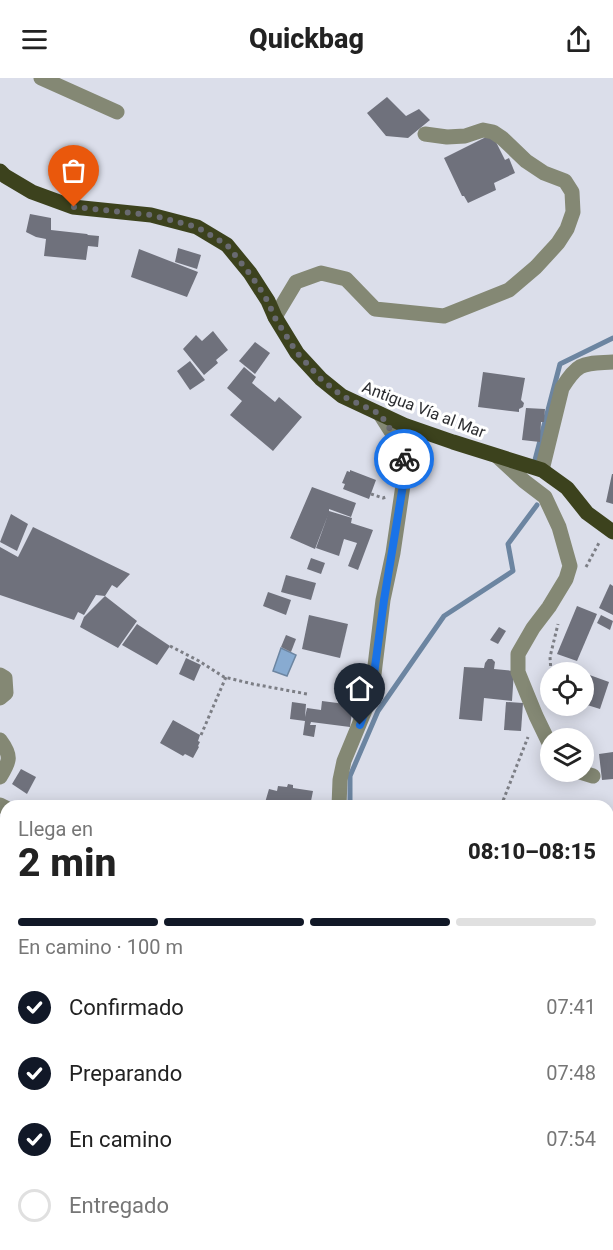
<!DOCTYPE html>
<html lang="es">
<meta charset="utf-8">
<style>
body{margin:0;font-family:Roboto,sans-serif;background:#f2f2f2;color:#222;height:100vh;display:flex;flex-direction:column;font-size:22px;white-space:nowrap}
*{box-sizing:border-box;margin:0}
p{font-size:20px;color:#767676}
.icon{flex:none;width:33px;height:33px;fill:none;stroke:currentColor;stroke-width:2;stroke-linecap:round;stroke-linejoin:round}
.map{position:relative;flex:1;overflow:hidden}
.sheet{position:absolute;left:0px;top:722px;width:614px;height:452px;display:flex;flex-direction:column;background:#fff;border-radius:18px 18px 0 0;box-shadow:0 3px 15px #0003}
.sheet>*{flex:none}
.controls{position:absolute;left:540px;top:584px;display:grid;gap:12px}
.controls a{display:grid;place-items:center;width:54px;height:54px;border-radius:50%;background:#fff;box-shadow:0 3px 15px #0003;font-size:30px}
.pin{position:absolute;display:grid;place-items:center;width:51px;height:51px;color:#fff;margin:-62px -26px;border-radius:50% 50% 50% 0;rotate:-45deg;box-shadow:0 0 6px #0007}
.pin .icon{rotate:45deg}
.courier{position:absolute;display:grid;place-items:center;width:60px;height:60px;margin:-30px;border:4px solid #1a73e8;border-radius:50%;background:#fff;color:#222;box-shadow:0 2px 8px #0007}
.head em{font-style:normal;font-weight:800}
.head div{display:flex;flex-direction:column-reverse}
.head{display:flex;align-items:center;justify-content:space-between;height:102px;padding:0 18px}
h1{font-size:39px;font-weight:800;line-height:45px}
.bar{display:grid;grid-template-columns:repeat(4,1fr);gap:9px 6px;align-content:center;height:72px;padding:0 18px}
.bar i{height:8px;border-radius:4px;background:#e0e0e0}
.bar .selected{background:#111827}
.bar p{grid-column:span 4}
ol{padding:0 18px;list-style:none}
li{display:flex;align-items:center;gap:18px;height:66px}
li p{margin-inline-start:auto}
li .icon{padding:6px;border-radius:50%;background:#111827;color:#fff;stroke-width:4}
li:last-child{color:#767676}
li i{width:33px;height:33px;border:3px solid #e0e0e0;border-radius:50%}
header{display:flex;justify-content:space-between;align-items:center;height:78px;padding:0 18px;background:#fff;font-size:27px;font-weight:800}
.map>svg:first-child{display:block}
.water{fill:#88abd1;stroke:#6c85a1;stroke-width:1.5}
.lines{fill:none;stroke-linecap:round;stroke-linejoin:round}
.stream{stroke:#6c85a1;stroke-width:5}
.building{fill:#6f717c}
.path{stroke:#7c7e85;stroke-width:3;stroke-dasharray:3 3;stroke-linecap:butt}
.minor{stroke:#848874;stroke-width:15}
.major{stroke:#3c421d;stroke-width:15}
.done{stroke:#696a71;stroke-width:6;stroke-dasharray:0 10.8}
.route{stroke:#1a73e8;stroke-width:8}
.labels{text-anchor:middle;stroke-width:6;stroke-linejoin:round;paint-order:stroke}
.street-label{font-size:16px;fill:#2b2c30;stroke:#fff}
</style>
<header><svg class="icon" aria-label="menu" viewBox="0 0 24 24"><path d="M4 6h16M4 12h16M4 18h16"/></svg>Quickbag<svg class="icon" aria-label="share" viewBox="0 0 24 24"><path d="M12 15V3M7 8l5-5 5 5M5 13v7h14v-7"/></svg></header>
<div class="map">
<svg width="613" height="1172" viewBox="0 0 613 1172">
<rect width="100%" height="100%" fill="#dbdeea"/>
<polygon class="water" points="281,570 296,577 287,598 273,593"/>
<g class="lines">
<g class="stream">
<polyline points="535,382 560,286 613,260"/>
<polyline points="350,728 350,698 378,633 444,538 513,493 508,466 537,427"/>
<polyline points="351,1172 353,1167"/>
</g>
</g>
<g class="building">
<polygon points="387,19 406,38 419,31 430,42 408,60 386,58 367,35"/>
<polygon points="492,56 505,82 509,80 515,95 494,105 496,112 468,125 464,118 462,118 444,80"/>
<polygon points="30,136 51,140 51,152 87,156 88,157 99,158 98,169 88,168 86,182 44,178 46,161 36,159 26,154"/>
<polygon points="178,170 201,177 197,191 175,184"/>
<polygon points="139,171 198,194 187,219 131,199"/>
<polygon points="213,253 228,272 216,282 218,285 204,297 183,271 196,257 202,263"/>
<polygon points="255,264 270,275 255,296 239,283"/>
<polygon points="190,283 205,302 190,312 177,293"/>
<polygon points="244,289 256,299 252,305 275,324 279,319 302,339 273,373 230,337 242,323 227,310"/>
<polygon points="483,294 525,300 521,322 524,325 523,329 519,331 519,334 478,329"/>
<polygon points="526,330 545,331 544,344 541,344 540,364 522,362"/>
<polygon points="350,392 376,402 369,421 343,411 345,406 342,405 347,393 350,394"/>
<polygon points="612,396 613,396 613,426 606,424"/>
<polygon points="312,409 356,425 351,439 329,431 329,433 352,440 351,445 373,452 358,492 348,488 357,465 344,461 339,478 316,470 328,437 315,471 290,460"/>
<polygon points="11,436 28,446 17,473 0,464"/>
<polygon points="33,449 130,496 117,510 112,507 105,518 137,543 118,570 80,549 84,539 105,518 96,517 84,537 78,534 74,542 0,517 0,469 18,479"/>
<polygon points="311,480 325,485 321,496 307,491"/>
<polygon points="286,497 316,505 311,522 281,514"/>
<polygon points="610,506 613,508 613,537 599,530"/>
<polygon points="268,514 291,522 286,537 263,528"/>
<polygon points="577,528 597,536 577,583 557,576"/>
<polygon points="309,537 348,546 340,580 302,571"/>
<polygon points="601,537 613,543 610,552 597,545"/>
<polygon points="137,546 170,568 157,587 122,567"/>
<polygon points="499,549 506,553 498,566 490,562"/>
<polygon points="286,557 296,561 291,574 281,569"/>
<polygon points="186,580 201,587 194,603 179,596"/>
<polygon points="488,581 492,581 495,584 494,591 514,593 512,623 484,620 482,643 459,641 464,589 484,590 485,585"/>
<polygon points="584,595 609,604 600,631 584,626"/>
<polygon points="322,623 353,627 350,649 311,644 310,647 316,647 314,659 303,657 305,643 290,641 292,624 306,626 305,639 307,630 321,632"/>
<polygon points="506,624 523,625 521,653 504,652"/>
<polygon points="173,642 200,657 198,663 200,664 198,668 199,669 193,680 185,676 183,678 160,665"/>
<polygon points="613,674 613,701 602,702 599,676"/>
<polygon points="21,691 36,699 27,716 12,706"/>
<polygon points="288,706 293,707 293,710 313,713 310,728 264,728 269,711 277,713 278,708 287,709"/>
<polygon points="608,1090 613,1091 613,1130 608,1130"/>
</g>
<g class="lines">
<g class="path">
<polyline points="371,416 383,420 386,419"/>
<polyline points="586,489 600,463"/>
<polyline points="170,568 199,583 224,599 253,606 307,616"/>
<polyline points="551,594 550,579 558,546"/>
<polyline points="201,657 226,599"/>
<polyline points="501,728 528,659"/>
<polyline points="608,783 613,784"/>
<polyline points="485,1172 488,1167"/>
</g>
<g class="minor">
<polyline points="41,0 117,34"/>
<polyline points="275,239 296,204 321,195 346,201 375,231 444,238 509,212 536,189 558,165 567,151 573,134 572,114 565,103 544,95 526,83 502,60 493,54 483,52 465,58 447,59 425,56"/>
<polyline points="498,379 524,403 545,419 559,449 570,488 566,501 549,529 533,550 518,576 518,594 536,638 550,667"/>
<path d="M542,392l20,-82c17,-27 21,-24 51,-26"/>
<polyline points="0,597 5,600 6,615 0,620"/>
<path d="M0,662c12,16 10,21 0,37"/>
<polyline points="577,693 593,698"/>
<polyline points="0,727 6,730"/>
<polyline points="339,728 340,702 344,683 368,625 374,596 383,522 393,475 403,407 405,387 401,369 380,336"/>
<polyline points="189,1172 192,1167"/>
</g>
<polyline class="major" points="0,93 5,98 32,114 73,129 151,137 197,149 227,167 250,195 268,223 275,239 297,275 321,301 342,318 404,347 453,364 542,392 567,410 587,435 613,454"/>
</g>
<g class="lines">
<polyline class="done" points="74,129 151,137 197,149 227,167 249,195 259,209 268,224 275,240 297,275 321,301 342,318 380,336 402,369 404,381"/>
<polyline class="route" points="360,647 368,625 374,596 384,522 403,407 405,387 404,381"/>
</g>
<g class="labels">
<g class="street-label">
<text transform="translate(424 331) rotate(21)" y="6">Antigua Vía al Mar</text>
</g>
</g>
</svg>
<div class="controls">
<a><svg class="icon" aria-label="locate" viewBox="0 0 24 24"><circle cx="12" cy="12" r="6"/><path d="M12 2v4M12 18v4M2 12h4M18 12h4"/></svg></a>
<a><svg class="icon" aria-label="layers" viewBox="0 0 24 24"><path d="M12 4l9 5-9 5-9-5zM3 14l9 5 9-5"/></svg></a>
</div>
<div class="pin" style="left:74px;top:129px;background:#ea580c"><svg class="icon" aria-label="bag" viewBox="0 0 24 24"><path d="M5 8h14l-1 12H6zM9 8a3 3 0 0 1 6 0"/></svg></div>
<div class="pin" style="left:360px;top:647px;background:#1f2937"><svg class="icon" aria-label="home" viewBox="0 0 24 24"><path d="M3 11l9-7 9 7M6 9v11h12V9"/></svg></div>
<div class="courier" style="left:404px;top:381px"><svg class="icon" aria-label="bike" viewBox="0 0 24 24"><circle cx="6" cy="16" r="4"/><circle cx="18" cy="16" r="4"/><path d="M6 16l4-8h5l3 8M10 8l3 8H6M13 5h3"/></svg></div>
<section class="sheet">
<div class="head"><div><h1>2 min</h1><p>Llega en</p></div><em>08:10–08:15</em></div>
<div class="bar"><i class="selected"></i><i class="selected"></i><i class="selected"></i><i></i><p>En camino · 100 m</p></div>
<ol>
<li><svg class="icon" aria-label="check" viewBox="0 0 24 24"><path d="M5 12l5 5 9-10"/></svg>Confirmado<p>07:41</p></li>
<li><svg class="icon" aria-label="check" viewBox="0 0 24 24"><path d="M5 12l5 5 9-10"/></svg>Preparando<p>07:48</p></li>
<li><svg class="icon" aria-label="check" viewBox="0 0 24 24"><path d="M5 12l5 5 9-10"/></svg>En camino<p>07:54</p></li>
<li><i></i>Entregado</li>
</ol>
</section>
</div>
